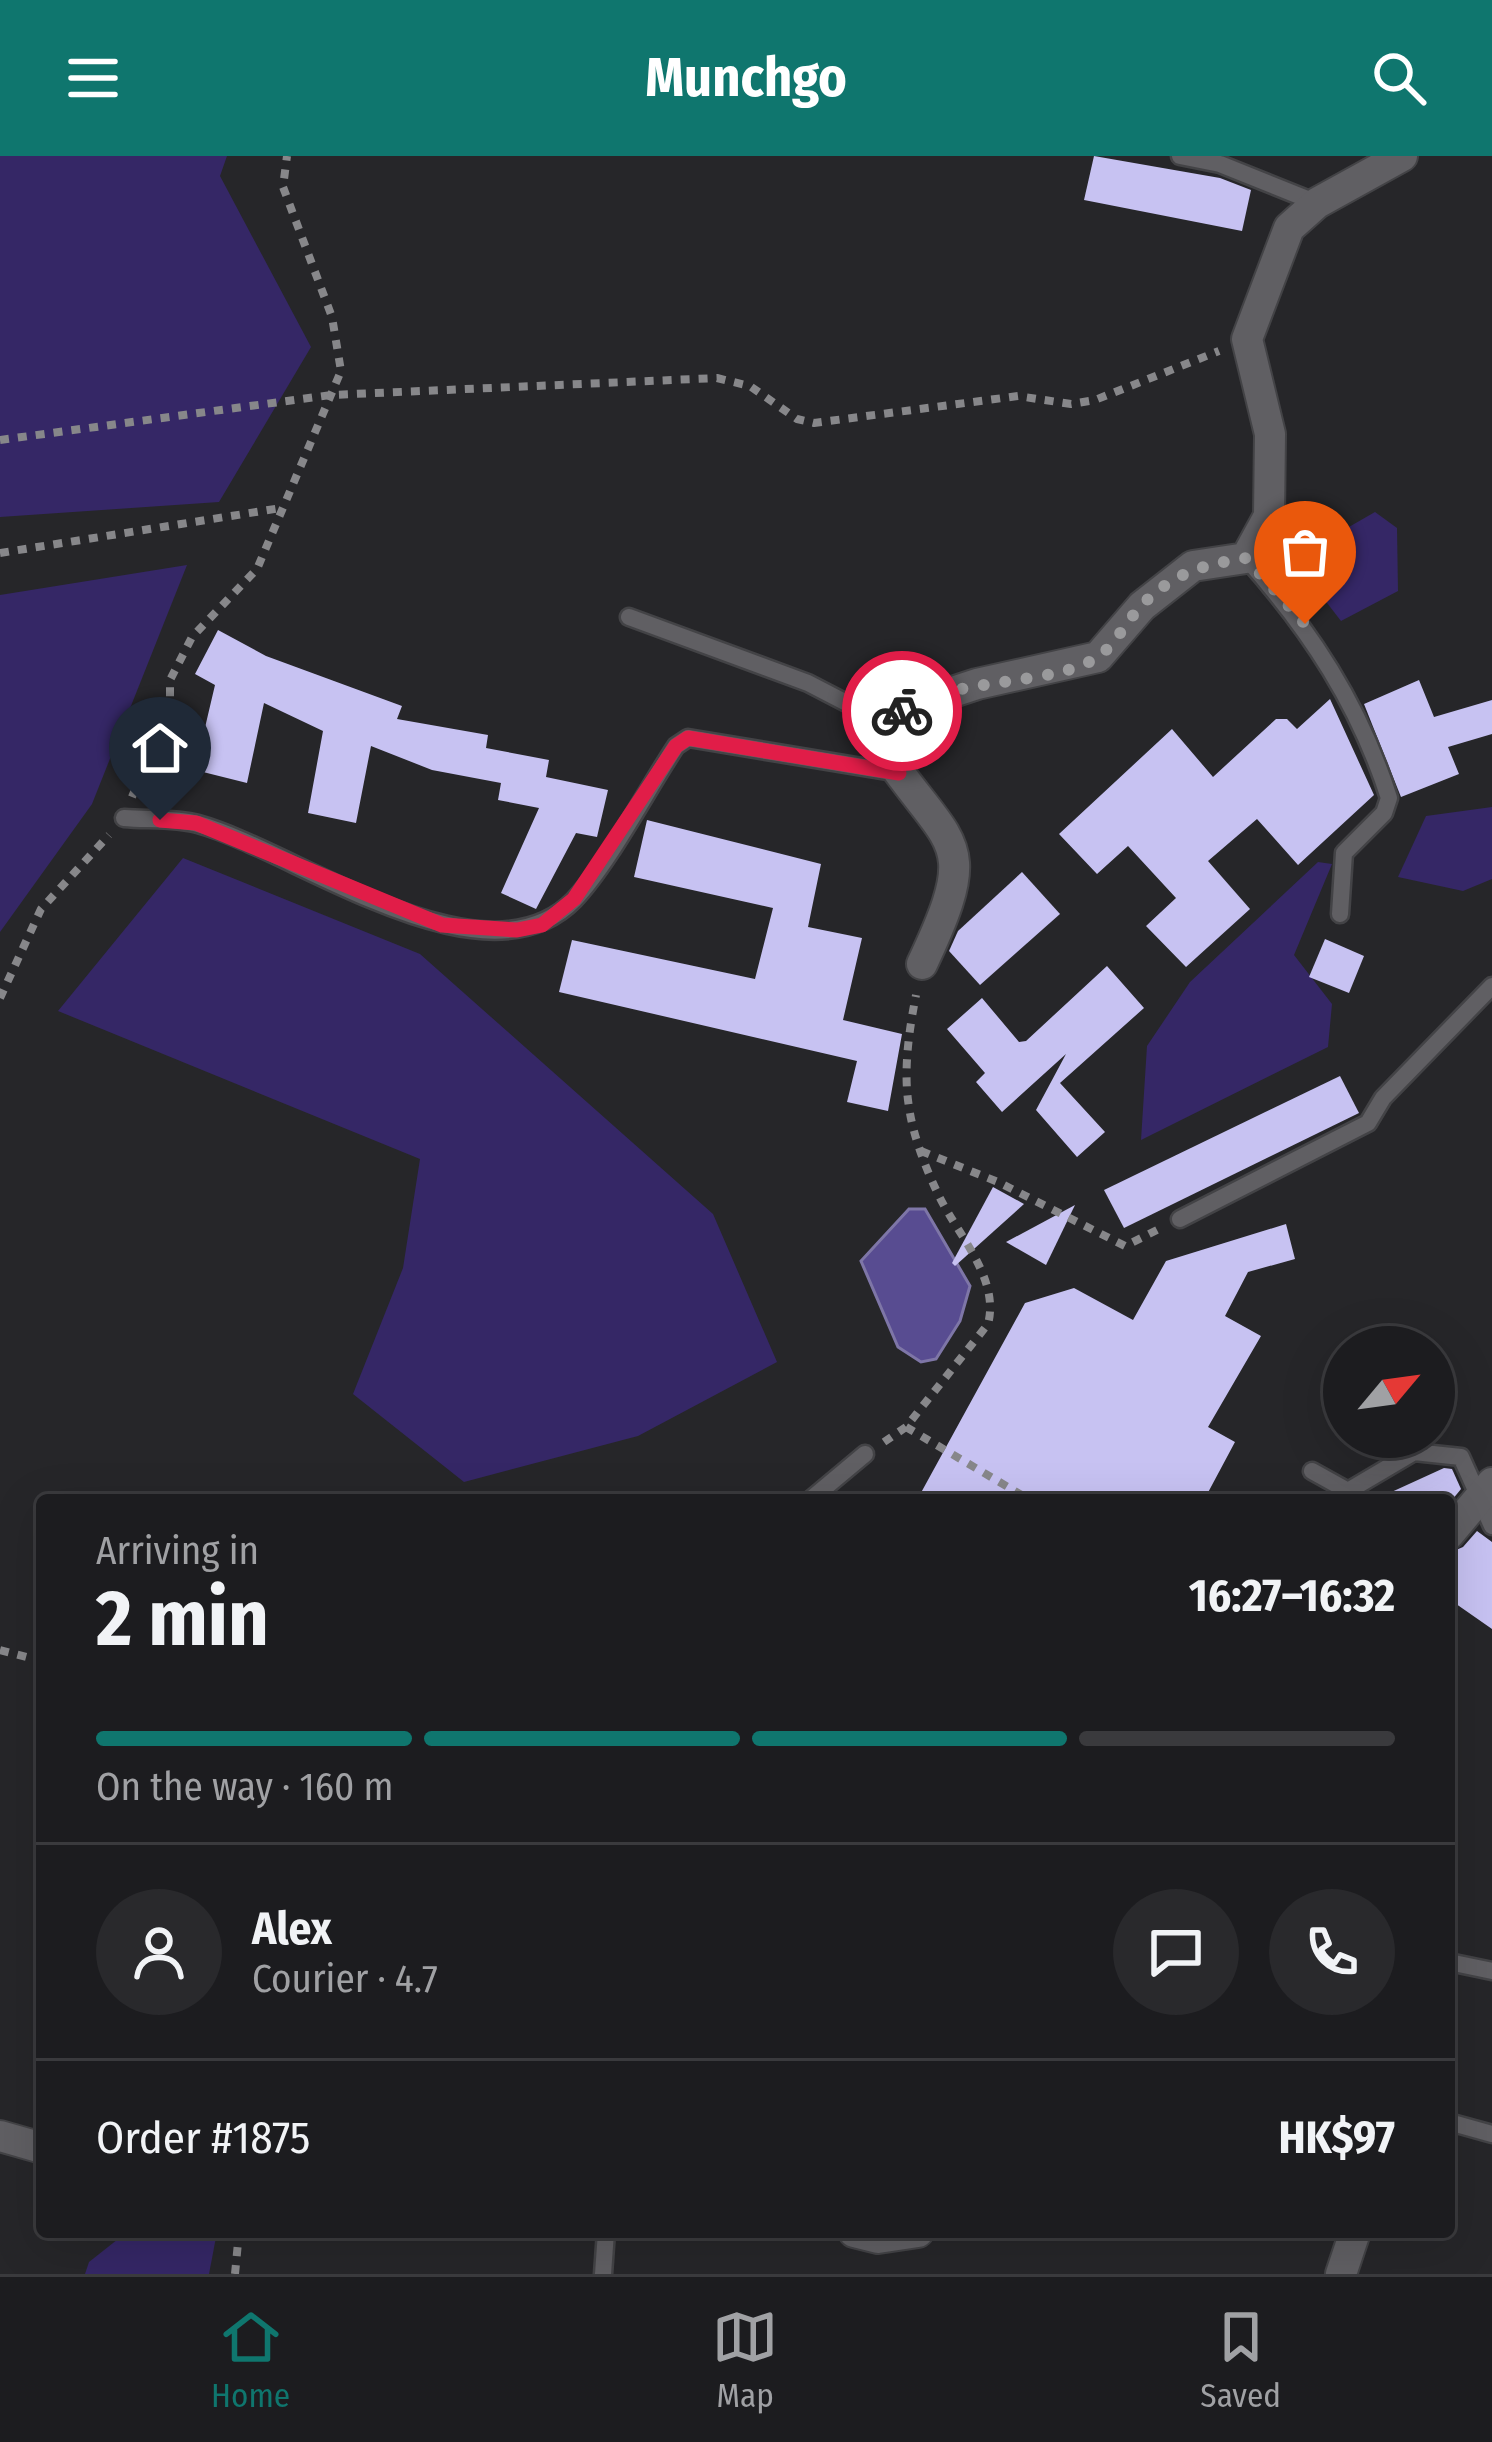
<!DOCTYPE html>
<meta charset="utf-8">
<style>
body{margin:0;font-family:"Fira Sans Condensed",sans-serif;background:#29292c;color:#f1f3f6;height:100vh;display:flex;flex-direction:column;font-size:45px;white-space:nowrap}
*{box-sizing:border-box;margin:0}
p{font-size:39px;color:#a0a1a4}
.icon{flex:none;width:66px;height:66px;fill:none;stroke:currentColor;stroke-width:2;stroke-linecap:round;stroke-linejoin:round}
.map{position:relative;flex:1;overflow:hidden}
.panel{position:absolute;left:36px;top:1338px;width:1419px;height:744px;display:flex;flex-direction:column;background:#1c1c1f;border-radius:12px;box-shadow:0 12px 48px #0002,0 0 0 3px #3a3a3d}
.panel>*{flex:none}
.needle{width:78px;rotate:61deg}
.buttons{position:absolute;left:1323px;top:1170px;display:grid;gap:24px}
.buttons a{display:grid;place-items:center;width:132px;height:132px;border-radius:50%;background:#1c1c1f;box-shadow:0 12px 48px #0002,0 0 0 3px #3a3a3d;font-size:60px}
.pin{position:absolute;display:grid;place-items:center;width:102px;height:102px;color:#fff;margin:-123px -51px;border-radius:50% 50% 50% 0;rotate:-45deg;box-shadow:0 0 12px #0007}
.pin .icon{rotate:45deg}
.courier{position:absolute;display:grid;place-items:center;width:120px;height:120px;margin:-60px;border:9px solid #e11d48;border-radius:50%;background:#fff;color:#222;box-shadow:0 3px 15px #0007}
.head em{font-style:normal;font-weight:700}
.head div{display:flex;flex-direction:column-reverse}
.head{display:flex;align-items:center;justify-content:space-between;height:204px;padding:0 60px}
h1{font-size:78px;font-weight:700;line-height:90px}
.bar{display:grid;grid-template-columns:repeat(4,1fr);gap:18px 12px;align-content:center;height:144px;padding:0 60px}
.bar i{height:15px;border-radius:9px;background:#3a3a3d}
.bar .active{background:#0f766e}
.bar p{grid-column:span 4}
.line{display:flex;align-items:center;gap:30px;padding:0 60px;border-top:3px solid #3a3a3d}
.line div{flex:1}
.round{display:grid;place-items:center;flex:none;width:126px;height:126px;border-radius:63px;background:#29292c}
header{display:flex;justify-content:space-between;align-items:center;height:156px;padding:0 60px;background:#0f766e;color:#fff;font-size:54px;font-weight:700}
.tabs{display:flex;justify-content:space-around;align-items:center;height:168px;border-top:3px solid #3a3a3d;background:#1c1c1f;font-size:33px;color:#a0a1a4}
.tabs a{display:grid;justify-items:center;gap:6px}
.tabs .active{color:#0f766e}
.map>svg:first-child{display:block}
.green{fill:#352766}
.water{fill:#584c91;stroke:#7e76a7;stroke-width:3}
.building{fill:#c7c2f2}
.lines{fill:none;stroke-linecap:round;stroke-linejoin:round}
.service-casing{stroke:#434346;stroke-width:21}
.minor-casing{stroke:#434346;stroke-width:34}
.path{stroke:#87878a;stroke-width:8;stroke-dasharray:9 9;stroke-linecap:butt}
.service{stroke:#605f63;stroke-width:16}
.minor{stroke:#605f63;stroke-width:30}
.done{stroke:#9a9a9c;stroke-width:12;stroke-dasharray:0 21.6}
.route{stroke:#e11d48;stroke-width:15}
</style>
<header><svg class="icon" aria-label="menu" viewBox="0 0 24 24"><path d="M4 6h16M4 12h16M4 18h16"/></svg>Munchgo<svg class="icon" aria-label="search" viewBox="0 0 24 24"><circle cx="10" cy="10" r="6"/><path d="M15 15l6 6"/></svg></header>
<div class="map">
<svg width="1492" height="2118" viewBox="0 0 1492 2118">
<rect width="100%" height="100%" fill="#262629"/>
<g class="green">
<polygon points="0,0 227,0 220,20 311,191 219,346 0,361"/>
<polygon points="1375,356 1397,372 1398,435 1341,465 1293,403"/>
<polygon points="187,409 92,648 0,776 0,439"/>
<polygon points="1492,651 1492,723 1463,735 1398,721 1426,660"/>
<polygon points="183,702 420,798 713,1058 777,1206 638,1280 464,1326 353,1238 403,1112 420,1003 58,855"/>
<polygon points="1318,706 1332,708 1294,799 1332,848 1328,891 1141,984 1147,890 1190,826"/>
<polygon points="127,2076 217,2076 209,2118 85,2118 89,2106"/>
</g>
<polygon class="water" points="909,1053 925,1053 970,1130 960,1165 936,1203 921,1206 898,1191 861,1105"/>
<g class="building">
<polygon points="1094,0 1220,22 1251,34 1242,75 1084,44"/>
<polygon points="218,474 266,500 402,550 397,563 488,579 486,592 549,604 546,621 608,634 597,681 576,677 536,753 501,737 539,652 498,644 501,627 432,614 371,590 356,667 308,657 323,575 264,547 247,627 195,614 215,529 195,518"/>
<polygon points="1419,524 1434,561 1492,544 1492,578 1448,591 1459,618 1401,641 1364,548"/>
<polygon points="1330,543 1374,639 1298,709 1257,663 1208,705 1250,753 1186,811 1146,770 1176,742 1128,690 1097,718 1059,678 1172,573 1213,621 1276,563 1287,563 1297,573"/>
<polygon points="647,664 821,708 808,771 862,782 843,864 902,878 888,955 847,946 857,905 559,836 572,784 755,823 773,752 634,721"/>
<polygon points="1022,716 1060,758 980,829 949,795 958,775"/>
<polygon points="1325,783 1364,800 1349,837 1309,821"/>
<polygon points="1107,810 1144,852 1060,927 1105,976 1077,1001 1036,954 1066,898 1002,956 976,926 985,917 947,873 982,842 1019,886 1026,885"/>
<polygon points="1340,920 1359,957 1124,1072 1104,1034"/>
<polygon points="993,1031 1024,1048 955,1110 952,1107"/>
<polygon points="1075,1049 1046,1109 1006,1086"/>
<polygon points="1286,1068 1295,1103 1248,1116 1225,1160 1261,1180 1208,1271 1235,1286 1204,1344 917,1344 1025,1147 1074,1132 1133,1164 1166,1105"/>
<polygon points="1444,1312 1452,1313 1461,1333 1452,1344 1374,1344"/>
<polygon points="1477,1375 1492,1386 1492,1473 1449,1443 1449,1397 1463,1391"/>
</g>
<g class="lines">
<g class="service-casing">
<g id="service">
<polyline points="1180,0 1220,8 1317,47"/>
<path d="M1246,402c64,72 113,146 143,240l-5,15 -40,40 -4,61"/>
<polyline points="629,461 808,527 887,568"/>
<path d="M124,662c23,2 51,0 74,6 98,27 286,168 376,76 35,-37 72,-109 102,-154l12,-8 211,35"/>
<polyline points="1180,1063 1368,967 1383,942 1492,830"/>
<polyline points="1312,1315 1348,1335 1414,1296 1461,1301 1492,1370"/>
<polyline points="810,1344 865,1298"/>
<polyline points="1449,1806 1492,1815"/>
<polyline points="1449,1966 1492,1978"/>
<polyline points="603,2118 606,2076"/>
</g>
</g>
<g class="minor-casing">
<g id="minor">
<path d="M922,808c60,-127 30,-113 -39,-214l4,-26 20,-17 70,-23 121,-27 44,-51 51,-40 53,-8 23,-42 1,-82 -23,-95 42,-111 28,-25 85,-47"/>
<polyline points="1449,1378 1492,1327"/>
<polyline points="0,1980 42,1992"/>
<polyline points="854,2076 878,2082 918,2076"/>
<polyline points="1341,2118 1355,2076"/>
</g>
</g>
<g class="path">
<polyline points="0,284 331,239 717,222 750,230 797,263 814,267 1018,240 1071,248 1095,244 1219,195"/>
<polyline points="0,397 281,352"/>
<polyline points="132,641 170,544 170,524 192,481 257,413 341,215 332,161 283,31 287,0"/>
<polyline points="0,842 41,753 109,679"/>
<polyline points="921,995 998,1026 1125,1090 1157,1074"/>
<polyline points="906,1271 1030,1344"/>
<path d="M884,1286l22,-15 82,-103c12,-45 -30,-89 -49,-128 -13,-27 -26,-60 -30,-89 -6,-36 0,-77 7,-112"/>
<polyline points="0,1494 42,1505"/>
<polyline points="235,2118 239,2076"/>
</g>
<use href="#service" class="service"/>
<use href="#minor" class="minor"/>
</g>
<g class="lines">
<path class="done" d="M902,555c53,-35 150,-24 196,-54 13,-9 26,-30 36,-43 32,-38 65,-49 112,-56l59,66"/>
<polyline class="route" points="160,664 196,667 442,769 517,774 542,769 574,743 676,590 688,582 899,617 884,594 887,568 902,555"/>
</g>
</svg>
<div class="buttons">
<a><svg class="needle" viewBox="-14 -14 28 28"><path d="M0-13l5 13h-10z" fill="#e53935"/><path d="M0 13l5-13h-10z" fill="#a0a1a4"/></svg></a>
</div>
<div class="pin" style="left:1305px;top:468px;background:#ea580c"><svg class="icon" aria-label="bag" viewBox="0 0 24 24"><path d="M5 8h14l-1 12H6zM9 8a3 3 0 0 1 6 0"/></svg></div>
<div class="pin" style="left:160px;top:664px;background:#1f2937"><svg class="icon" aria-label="home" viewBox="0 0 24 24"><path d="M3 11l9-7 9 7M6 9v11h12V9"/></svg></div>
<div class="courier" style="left:902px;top:555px"><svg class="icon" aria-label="bike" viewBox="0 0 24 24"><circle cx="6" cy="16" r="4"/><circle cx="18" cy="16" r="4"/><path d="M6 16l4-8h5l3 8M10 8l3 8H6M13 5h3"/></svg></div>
<section class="panel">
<div class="head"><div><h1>2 min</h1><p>Arriving in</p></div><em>16:27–16:32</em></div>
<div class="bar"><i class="active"></i><i class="active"></i><i class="active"></i><i></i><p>On the way · 160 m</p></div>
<div class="line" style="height:216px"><a class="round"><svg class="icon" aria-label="person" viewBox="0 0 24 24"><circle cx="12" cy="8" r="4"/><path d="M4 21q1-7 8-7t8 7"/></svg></a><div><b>Alex</b><p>Courier · 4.7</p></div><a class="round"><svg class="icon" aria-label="chat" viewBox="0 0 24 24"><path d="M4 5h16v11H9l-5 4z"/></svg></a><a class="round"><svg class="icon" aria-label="phone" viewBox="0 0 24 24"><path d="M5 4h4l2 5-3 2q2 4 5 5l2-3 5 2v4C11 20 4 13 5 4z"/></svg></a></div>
<div class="line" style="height:156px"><div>Order #1875</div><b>HK$97</b></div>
</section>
</div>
<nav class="tabs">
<a class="active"><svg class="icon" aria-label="home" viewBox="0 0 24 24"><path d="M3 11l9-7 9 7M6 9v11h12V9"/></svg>Home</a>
<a><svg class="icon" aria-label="map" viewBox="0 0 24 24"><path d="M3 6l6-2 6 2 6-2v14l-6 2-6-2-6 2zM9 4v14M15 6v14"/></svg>Map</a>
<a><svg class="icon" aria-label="saved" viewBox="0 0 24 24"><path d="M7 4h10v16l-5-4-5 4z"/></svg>Saved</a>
</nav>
